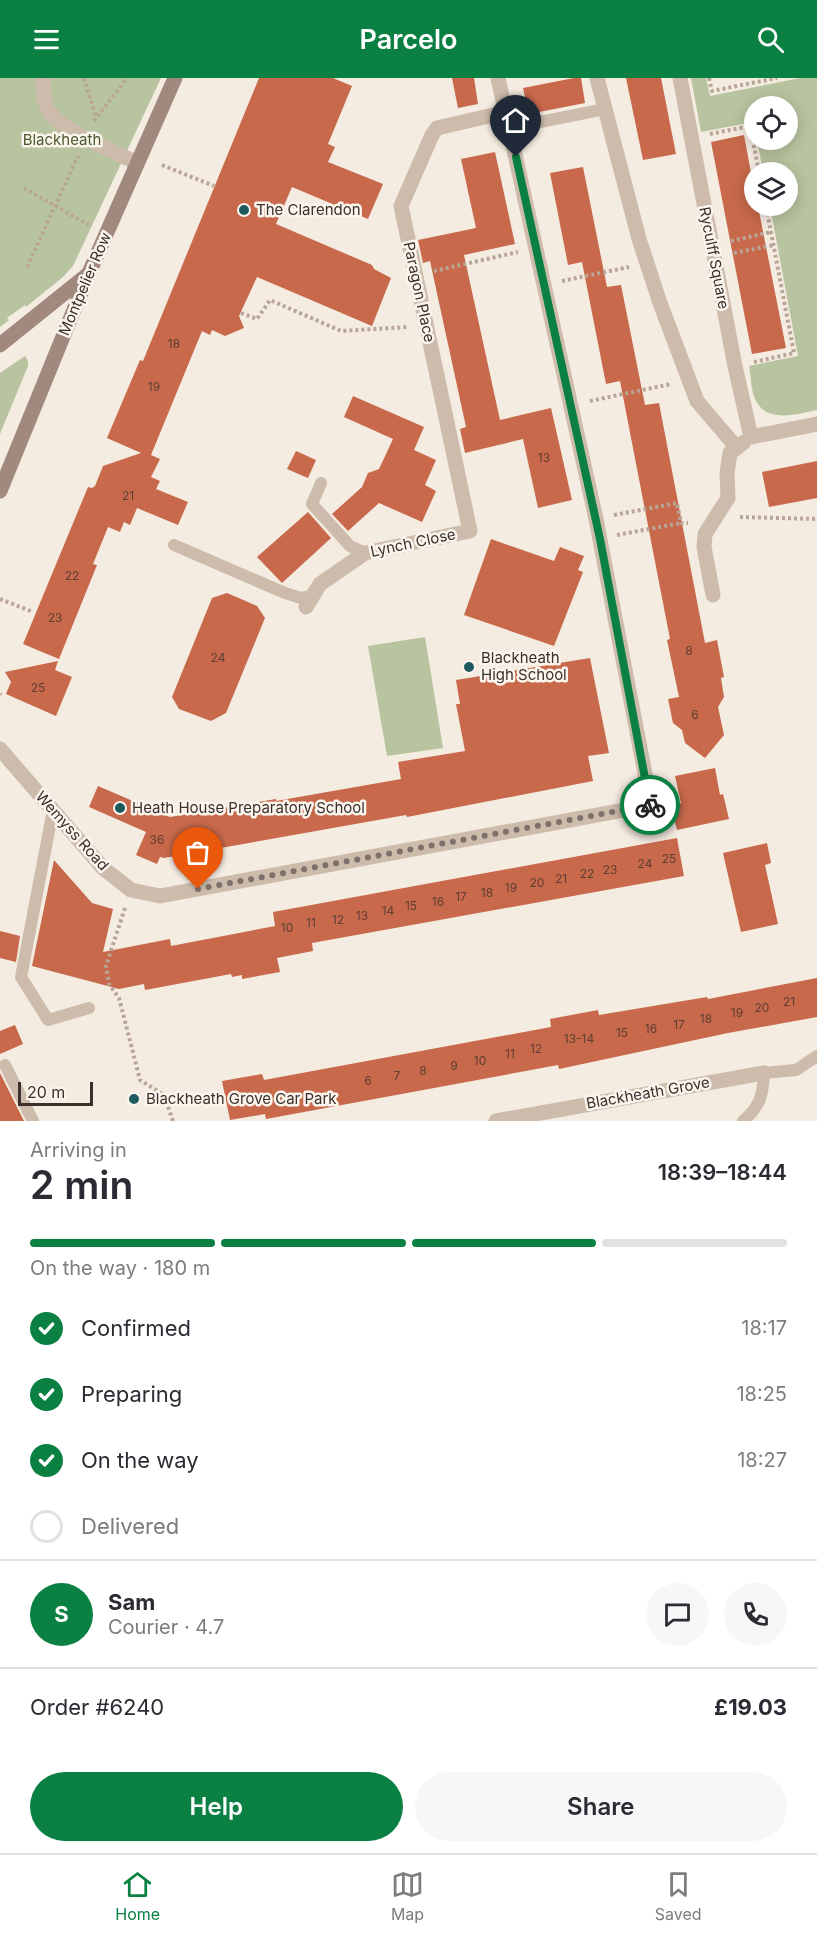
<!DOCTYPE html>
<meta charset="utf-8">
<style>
body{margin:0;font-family:Inter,sans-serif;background:#f7f7f7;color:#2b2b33;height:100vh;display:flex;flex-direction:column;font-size:22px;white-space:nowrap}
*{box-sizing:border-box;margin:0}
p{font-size:20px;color:#7c7c81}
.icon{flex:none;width:33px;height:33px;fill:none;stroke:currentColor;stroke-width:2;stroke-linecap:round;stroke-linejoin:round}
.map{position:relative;height:1043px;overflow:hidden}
.sheet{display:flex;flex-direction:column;background:#fff;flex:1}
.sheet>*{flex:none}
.controls{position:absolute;left:744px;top:18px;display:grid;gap:12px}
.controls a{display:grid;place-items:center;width:54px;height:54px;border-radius:50%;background:#fff;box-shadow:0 3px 15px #0003;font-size:30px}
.scale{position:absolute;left:18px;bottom:15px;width:75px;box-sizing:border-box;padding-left:6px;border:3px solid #3b302b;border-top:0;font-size:16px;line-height:21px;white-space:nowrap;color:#3b302b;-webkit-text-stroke:4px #fbf5ee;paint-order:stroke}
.pin{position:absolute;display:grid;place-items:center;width:51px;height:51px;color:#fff;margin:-62px -26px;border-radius:50% 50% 50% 0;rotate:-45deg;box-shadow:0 0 6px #0007}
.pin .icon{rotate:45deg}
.courier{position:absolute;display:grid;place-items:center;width:60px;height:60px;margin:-30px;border:4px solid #0b8043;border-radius:50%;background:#fff;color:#222;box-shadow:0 2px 8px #0007}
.head em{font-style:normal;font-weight:600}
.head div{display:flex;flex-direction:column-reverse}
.head{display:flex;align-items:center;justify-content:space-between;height:102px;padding:0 30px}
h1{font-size:39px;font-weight:600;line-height:45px}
.bar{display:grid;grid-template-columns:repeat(4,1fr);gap:9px 6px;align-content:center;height:72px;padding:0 30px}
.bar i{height:8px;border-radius:4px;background:#e1e1e2}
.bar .selected{background:#0b8043}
.bar p{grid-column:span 4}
.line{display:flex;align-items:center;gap:15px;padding:0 30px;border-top:2px solid #e1e1e2}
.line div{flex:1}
.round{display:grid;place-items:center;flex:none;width:63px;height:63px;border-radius:32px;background:#f7f7f7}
ol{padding:0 30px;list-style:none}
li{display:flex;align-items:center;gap:18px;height:66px}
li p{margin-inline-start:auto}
li .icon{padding:6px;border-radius:50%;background:#0b8043;color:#fff;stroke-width:4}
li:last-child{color:#7c7c81}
li i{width:33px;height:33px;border:3px solid #e1e1e2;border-radius:50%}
.action{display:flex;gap:12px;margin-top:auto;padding:12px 30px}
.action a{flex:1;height:69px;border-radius:36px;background:#0b8043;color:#fff;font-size:24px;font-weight:600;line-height:69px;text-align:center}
.action a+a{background:#f7f7f7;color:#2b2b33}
header{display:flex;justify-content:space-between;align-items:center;height:78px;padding:0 30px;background:#0b8043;color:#fff;font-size:27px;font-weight:600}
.tab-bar{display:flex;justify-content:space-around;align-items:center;height:84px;border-top:2px solid #e1e1e2;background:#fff;font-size:16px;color:#7c7c81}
.tab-bar a{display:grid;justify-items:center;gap:3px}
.tab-bar .selected{color:#0b8043}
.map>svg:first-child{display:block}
.green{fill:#b8c4a0}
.building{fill:#c8694b}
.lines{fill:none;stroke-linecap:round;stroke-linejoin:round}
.path{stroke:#b9a596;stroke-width:4;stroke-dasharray:3 3;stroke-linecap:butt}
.service{stroke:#cdbbac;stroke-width:12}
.minor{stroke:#cdbbac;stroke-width:15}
.tertiary{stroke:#cdbbac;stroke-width:15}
.secondary{stroke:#a18a7d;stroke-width:15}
.done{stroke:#7c716b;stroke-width:6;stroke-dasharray:0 10.8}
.route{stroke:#0b8043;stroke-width:8}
.poi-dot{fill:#1f5a5e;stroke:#fbf5ee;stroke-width:2}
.labels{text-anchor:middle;stroke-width:5;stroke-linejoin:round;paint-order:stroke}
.number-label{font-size:12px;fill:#5e3e33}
.park-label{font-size:15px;fill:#4a5a2e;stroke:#fbf5ee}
.poi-label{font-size:15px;fill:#3b302b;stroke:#fbf5ee;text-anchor:start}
.street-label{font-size:15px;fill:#3b302b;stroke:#fbf5ee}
</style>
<header><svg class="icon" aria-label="menu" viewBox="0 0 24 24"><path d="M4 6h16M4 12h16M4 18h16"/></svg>Parcelo<svg class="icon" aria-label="search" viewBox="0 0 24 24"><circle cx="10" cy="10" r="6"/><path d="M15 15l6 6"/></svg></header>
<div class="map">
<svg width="817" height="1043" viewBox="0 0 817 1043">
<rect width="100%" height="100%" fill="#f4ebe1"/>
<g class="green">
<polygon points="0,0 161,0 73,188 63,199 26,229 25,227 7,240 9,242 0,249"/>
<path d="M691,0h15l4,18 90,-18h17v332c-20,4 -51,14 -62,-11 -4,-9 -4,-23 -6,-33l49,-10 -28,-150h18v-34h-25l-6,-32h31v-34h-34v21l-1,-5 -52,10z"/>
<polygon points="25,278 28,283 28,288 0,356 0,295"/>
<polygon points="425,559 443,670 387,678 368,568"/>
</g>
<g class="building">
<polygon points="259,0 333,0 352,8 328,66 335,69 328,84 383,106 368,141 292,109 276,146 372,187 374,191 391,200 372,248 257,199 239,238 244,250 225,258 212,252 210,257 202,253 151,377 160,381 151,399 160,403 156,411 188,424 178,447 137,430 130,447 124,444 120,454 108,449 93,486 97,487 59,581 23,566 88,409 92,410 95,408 103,388 141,375 107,360 140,282 143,283"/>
<polygon points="452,0 474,0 478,26 458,30"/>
<polygon points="574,0 581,0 585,25 529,36 523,10"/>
<polygon points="626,0 661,0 676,76 643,82"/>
<polygon points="744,57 754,111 754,128 758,128 786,270 752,276 711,64"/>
<polygon points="495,74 515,166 464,177 500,342 551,330 572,422 538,430 523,361 465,375 460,351 466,349 430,183 423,185 418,162 476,150 461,81"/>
<polygon points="583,89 607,209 621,207 645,327 659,325 705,565 717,562 724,599 721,600 724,619 718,629 724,657 705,680 685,665 682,652 673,645 668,621 679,619 667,562 670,561 620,303 606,306 582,184 568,187 550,95"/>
<polygon points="353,318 424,349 414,372 436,382 425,407 436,413 422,444 379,425 348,453 332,436 362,409 368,395 379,391 393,361 344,339"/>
<polygon points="296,373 316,382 308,400 287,391"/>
<polygon points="817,383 817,420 769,429 762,394"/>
<polygon points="308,434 331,460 282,505 257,479"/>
<polygon points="491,461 554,483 560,469 584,478 578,492 583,494 554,568 464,537"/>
<polygon points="227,515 257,528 265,540 226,635 211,643 179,631 172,619 212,520"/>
<polygon points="590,580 609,675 588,678 593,703 407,739 406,737 164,780 160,779 157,786 136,777 146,754 89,729 98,708 170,739 276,721 276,723 401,701 398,684 465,673 456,626 460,626 456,602"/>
<polygon points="58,583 55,592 72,599 56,638 6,616 11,604 5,594"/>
<polygon points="715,690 720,717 723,716 729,741 677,752 671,727 681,725 675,698"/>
<polygon points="677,760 684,798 312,865 313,873 277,880 280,894 242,901 242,897 232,899 231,896 145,912 144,906 119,911 32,888 54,782 92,825 113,831 103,874 170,861 171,868 275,848 273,834"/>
<polygon points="767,765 771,785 765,787 778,846 741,854 723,775"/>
<polygon points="0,853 20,858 16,884 0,880"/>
<polygon points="817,900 817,939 728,955 559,991 558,987 266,1041 265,1036 230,1042 222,1003 262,996 264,1002 551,949 550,941 598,932 599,937 707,919 708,921"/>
<polygon points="15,947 23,966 0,976 0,953"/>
<polygon points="0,995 24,1043 0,1043"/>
</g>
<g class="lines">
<g class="path">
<polyline points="84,0 96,39"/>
<polyline points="709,0 712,13 777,0"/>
<polyline points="94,43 127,0"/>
<polyline points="710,56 750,48 759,94"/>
<polyline points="162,87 214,108"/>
<polyline points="24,110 89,147"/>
<polyline points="731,163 771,154"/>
<polyline points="734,175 774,167"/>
<polyline points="27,189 78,78"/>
<polyline points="434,193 518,174"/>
<polyline points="562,203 629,189"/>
<polyline points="241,235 257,241 270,222 341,253 408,249"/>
<polyline points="754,284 794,275 766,128"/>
<polyline points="590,323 671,306"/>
<polyline points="614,437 677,425 681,445 688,445"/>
<polyline points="740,439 817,441"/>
<polyline points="617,457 681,445"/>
<polyline points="0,521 33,534"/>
<polyline points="0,616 1,617"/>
<polyline points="125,830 106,888 109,906 119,920 140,1002 164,1017 173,1043"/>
</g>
<g class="service">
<polyline points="535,45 605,31"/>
<polyline points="321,405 312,426 350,468 365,475"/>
<polyline points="174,467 285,515 301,520 313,517"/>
<polyline points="53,732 21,899 48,942 89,930"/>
<polyline points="5,987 33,1043"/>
<path d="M743,1043c18,-15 20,-27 21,-48l32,-3 21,-14"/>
</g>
<g class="minor">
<polyline points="597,0 639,161 660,225 697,323 737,370"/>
<polyline points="680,0 735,288 751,359 817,346"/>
<polyline points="713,517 704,469 705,456 728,420 727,395 730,375 744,364"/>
<polyline points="306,529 320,506 365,475 470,453 401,128 432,57 437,50 506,34"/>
<polyline points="0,671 103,790 131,812 160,818 651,727 596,441 498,0"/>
<polyline points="496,1043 764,995"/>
</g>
<path class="tertiary" d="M43,0c0,11 0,23 5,32 13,21 67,42 89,53"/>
<g class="secondary">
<polyline points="0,267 87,197"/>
<polyline points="0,413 89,195 175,0"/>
</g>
</g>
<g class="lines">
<polyline class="done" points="198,811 650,727"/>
<polyline class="route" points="516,79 600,461 650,727"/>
</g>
<g class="poi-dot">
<circle cx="244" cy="132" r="6"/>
<circle cx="469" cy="589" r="6"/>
<circle cx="120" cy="730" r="6"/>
<circle cx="134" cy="1021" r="6"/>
</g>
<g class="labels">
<g class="number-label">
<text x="174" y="270">18</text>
<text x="154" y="313">19</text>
<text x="544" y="384">13</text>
<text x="128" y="422">21</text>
<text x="72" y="502">22</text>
<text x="55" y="544">23</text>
<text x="689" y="577">8</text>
<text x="218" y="584">24</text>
<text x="38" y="614">25</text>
<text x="695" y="641">6</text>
<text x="157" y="766">36</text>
<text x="669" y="785">25</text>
<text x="645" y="790">24</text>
<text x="610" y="796">23</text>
<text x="587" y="800">22</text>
<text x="561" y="805">21</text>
<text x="537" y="809">20</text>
<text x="511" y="814">19</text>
<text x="487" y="819">18</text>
<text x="461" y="823">17</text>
<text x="438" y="828">16</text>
<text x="411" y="832">15</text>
<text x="388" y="837">14</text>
<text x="362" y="842">13</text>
<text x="338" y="846">12</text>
<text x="311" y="849">11</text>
<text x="287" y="854">10</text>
<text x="789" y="928">21</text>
<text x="762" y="934">20</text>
<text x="737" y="939">19</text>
<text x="706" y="945">18</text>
<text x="679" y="951">17</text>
<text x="651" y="955">16</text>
<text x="622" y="959">15</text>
<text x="579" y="965">13-14</text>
<text x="536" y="975">12</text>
<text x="510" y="980">11</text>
<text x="480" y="987">10</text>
<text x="454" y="992">9</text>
<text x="423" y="997">8</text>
<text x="397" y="1002">7</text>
<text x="368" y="1007">6</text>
</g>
<g class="park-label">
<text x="62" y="67">Blackheath</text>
</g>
<g class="poi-label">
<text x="256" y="137">The Clarendon</text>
<text x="481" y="585">Blackheath<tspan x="481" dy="17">High School</tspan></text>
<text x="132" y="735">Heath House Preparatory School</text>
<text x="146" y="1026">Blackheath Grove Car Park</text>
</g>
<g class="street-label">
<text transform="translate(714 180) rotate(79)" y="5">Ryculff Square</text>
<text transform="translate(85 206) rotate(-67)" y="5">Montpelier Row</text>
<text transform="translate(419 214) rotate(78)" y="5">Paragon Place</text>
<text transform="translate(413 465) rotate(-12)" y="5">Lynch Close</text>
<text transform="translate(72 753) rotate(48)" y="5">Wemyss Road</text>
<text transform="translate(648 1015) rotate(-10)" y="5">Blackheath Grove</text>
</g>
</g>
</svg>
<div class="controls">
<a><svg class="icon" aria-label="locate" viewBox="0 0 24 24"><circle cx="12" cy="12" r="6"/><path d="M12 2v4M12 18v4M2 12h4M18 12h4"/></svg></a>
<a><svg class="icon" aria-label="layers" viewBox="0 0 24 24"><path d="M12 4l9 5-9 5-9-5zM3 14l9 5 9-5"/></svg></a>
</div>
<div class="scale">20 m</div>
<div class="pin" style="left:198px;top:811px;background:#ea580c"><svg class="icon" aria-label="bag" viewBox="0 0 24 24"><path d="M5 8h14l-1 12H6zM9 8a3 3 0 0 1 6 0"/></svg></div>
<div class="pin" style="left:516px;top:79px;background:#1f2937"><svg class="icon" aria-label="home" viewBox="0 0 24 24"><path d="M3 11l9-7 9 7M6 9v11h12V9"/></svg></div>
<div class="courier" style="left:650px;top:727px"><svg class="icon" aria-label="bike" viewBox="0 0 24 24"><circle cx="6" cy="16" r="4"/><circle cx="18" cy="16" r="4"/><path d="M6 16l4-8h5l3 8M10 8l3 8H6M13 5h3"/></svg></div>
</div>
<section class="sheet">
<div class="head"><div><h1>2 min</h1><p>Arriving in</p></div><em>18:39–18:44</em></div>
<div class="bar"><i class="selected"></i><i class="selected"></i><i class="selected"></i><i></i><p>On the way · 180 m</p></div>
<ol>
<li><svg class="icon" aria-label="check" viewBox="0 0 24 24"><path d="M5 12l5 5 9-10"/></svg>Confirmed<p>18:17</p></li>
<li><svg class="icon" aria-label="check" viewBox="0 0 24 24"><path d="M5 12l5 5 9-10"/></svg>Preparing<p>18:25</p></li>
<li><svg class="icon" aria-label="check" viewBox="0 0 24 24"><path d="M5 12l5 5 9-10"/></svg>On the way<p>18:27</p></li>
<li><i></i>Delivered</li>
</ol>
<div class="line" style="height:108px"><b class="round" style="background:#0b8043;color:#fff">S</b><div><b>Sam</b><p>Courier · 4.7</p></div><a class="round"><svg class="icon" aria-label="chat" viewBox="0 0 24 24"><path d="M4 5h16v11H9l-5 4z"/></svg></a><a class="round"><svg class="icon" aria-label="phone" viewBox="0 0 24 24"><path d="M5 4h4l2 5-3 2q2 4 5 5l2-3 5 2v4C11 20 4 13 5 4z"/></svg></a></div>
<div class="line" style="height:78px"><div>Order #6240</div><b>£19.03</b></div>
<div class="action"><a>Help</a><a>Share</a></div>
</section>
<nav class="tab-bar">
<a class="selected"><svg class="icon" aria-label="home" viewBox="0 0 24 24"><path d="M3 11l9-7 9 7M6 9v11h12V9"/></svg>Home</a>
<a><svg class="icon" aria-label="map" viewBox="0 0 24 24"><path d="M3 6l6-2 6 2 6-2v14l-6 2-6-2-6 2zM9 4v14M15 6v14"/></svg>Map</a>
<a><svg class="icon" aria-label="saved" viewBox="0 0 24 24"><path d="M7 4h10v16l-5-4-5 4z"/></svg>Saved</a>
</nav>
